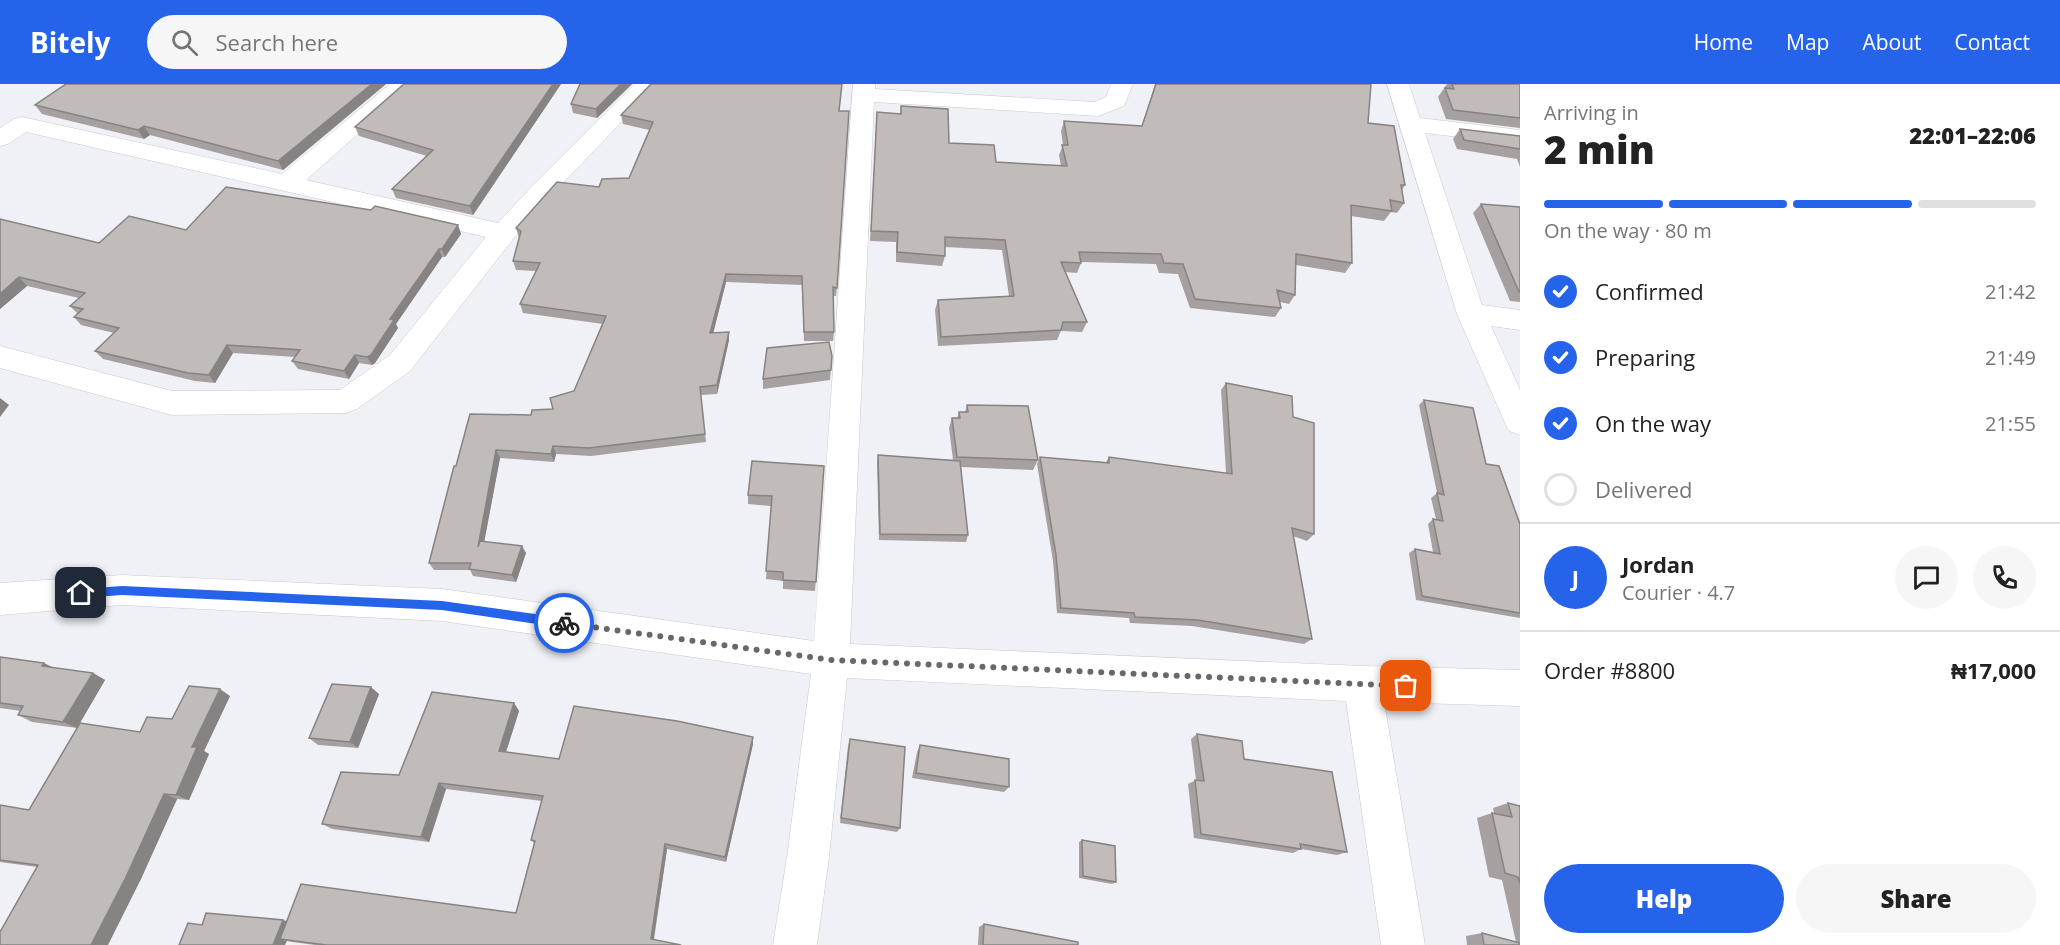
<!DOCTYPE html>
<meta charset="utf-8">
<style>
body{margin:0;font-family:"Open Sans",sans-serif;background:#f6f6f6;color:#222;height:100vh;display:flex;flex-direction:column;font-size:22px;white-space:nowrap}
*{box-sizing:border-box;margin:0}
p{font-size:20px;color:#767676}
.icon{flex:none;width:33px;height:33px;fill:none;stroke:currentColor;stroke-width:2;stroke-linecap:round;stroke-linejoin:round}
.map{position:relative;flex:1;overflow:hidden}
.panel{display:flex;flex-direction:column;background:#fff;width:540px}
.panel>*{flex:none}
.pin{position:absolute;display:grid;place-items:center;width:51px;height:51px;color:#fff;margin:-26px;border-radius:12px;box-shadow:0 3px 9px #0006}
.courier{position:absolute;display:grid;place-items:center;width:60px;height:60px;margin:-30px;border:4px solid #2563eb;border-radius:50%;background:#fff;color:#222;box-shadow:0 2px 8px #0007}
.overview em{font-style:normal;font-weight:800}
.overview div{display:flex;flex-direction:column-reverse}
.overview{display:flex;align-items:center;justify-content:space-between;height:102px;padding:0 24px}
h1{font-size:39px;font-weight:800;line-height:45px}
.bar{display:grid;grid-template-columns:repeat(4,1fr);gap:9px 6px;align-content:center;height:72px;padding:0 24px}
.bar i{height:8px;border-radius:4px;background:#e0e0e0}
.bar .on{background:#2563eb}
.bar p{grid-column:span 4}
.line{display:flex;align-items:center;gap:15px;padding:0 24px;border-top:2px solid #e0e0e0}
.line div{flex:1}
.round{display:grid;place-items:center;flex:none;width:63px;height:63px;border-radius:32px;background:#f6f6f6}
ol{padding:0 24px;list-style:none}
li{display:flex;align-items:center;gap:18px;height:66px}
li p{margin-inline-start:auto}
li .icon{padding:6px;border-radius:50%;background:#2563eb;color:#fff;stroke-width:4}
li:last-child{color:#767676}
li i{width:33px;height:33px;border:3px solid #e0e0e0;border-radius:50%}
.primary-button{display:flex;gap:12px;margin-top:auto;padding:12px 24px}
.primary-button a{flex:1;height:69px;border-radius:36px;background:#2563eb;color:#fff;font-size:24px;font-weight:800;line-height:69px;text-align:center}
.primary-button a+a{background:#f6f6f6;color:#222}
header{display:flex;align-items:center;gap:36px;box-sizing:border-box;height:84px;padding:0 30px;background:#2563eb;color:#fff}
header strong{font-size:28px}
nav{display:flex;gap:33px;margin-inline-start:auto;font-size:21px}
.search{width:420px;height:54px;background:#f6f6f6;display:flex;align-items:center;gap:15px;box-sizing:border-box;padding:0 21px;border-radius:33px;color:#767676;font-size:22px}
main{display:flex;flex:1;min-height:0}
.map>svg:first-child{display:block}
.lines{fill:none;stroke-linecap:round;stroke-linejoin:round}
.minor-casing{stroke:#c8c9ce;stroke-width:1}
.minor{fill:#fff;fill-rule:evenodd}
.wall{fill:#a6a1a0}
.shaded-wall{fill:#878382}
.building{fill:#c1bbba;stroke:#878382;stroke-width:1.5}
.route{fill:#2563eb}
.done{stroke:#68686c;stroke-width:6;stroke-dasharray:0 10.8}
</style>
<header>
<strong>Bitely</strong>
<div class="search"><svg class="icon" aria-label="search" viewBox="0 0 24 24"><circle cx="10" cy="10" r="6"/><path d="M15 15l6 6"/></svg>Search here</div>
<nav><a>Home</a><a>Map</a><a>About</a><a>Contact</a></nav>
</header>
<main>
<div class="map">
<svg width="1520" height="861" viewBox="0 0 1520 861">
<rect width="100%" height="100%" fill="#f0f1f7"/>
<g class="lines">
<g class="minor-casing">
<g id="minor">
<polygon points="390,0 414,0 306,96 498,139 541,93 635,0 658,0 559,103 513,155 410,287 357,325 346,329 172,331 0,284 0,262 172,307 340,306 390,271 486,153 26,48 8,60 0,62 0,44 14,35 22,33 282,90"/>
<polygon points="853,0 875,0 875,5 1095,18 1106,13 1111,0 1133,0 1124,22 1098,32 874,18 850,560 1362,582 1520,586 1520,622 1384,618 1425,861 1381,861 1346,617 847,594 829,773 817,861 773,861 787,773 811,590 442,537 122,521 0,531 0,499 122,491 442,505 814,557"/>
<polygon points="1387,0 1409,0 1420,34 1520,46 1520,60 1425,49 1482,221 1520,226 1520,246 1491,242 1520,306 1520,351 1509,347 1505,339 1457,230"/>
</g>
</g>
<use href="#minor" class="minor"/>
</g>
<g class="wall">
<polygon points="66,0 386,0 283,86 150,51 144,55 42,30 35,21"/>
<polygon points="561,0 473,131 396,114 392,105 427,72 359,52 355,43"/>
<polygon points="580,0 632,0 597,34 573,29 571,20"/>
<polygon points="1155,0 1371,0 1368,39 1405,101 1402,106 1404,119 1397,129 1391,128 1384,137 1351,132 1352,179 1345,189 1296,181 1295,211 1289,220 1280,218 1281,224 1275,233 1190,224 1178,190 1159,189 1156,180 1081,178 1081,179 1077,189 1065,188 1087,238 1082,248 1061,247 1057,256 938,262 935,226 938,216 1009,212 1002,166 945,163 945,172 942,182 896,178 896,158 870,157 877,28 900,30 901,22 949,59 996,78 1061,82 1059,71 1063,61 1061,47 1064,37 1142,42"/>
<polygon points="1447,0 1520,0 1520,44 1446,35 1438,13"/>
<polygon points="839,27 837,204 836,212 833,212 834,248 833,257 804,257 802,201 726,198 713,249 729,256 717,310 701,311 706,358 591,372 556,370 554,378 500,374 484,457 526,469 516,498 473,492 470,486 434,486 429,479 456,382 531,331 553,325 574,307 603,240 523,229 520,220 536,187 516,186 513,177 519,154 516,144 599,103 629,94 649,46 623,40 621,31"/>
<polygon points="1460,45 1520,52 1520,83 1517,75 1457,65 1453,55"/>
<polygon points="1481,120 1520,123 1520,218 1510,217 1473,129"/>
<polygon points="0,135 99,159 186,146 458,141 461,150 445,173 442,173 396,240 398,244 375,279 372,281 359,279 349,295 298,285 292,277 295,273 233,269 215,299 195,297 103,275 95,267 114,249 81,241 74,233 77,229 70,222 79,214 27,202 0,225"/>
<polygon points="832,272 830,296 763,305 763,295"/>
<polygon points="1226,299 1293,333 1314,450 1307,457 1293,452 1312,555 1304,560 1192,542 1130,539 1129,534 1057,529 1053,477 1037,380 1040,373 1106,378 1109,373 1226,389 1221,306"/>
<polygon points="1424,316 1486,380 1520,440 1520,534 1416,516 1409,469 1415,465 1433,468 1428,440 1433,435 1436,435 1431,414 1437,409 1419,321"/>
<polygon points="967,321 1038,376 1033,386 961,383 968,451 966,458 879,456 877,378 878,371 953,376 949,344 952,334 957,334 959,328 965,328"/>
<polygon points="824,382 815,507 783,505 783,497 766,495 771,422 748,420 748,411"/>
<polygon points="0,573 53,584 93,589 105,596 77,644 32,638 18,631 21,627 0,624"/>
<polygon points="379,610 358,664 318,661 309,654"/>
<polygon points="230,612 204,667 209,670 189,716 177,715 140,797 0,778 0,721 29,726 140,648"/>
<polygon points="514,619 519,627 506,668 559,675 753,653 753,660 726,778 667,765 654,856 681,861 315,861 292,858 202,841 516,829 534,759 531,756 542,717 446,705 429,758 332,745 322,740"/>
<polygon points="1197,650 1244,675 1347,768 1337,771 1301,765 1293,769 1194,754 1188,700 1196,696 1191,655"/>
<polygon points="850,655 900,744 897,748 840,739 848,662"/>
<polygon points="920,661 1009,703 1004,708 912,694 917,668"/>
<polygon points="1508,719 1520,722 1520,861 1467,861 1466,852 1482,849 1516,858 1502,796 1489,793 1477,734 1492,729 1494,729 1493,724"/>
<polygon points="1082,756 1116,798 1112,800 1079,794 1079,758"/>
<polygon points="984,840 1078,861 978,861 979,843"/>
</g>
<g class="shaded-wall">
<polygon points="372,0 386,0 283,86 278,77"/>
<polygon points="553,0 561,0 473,131 470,122"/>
<polygon points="621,0 632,0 597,34 596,25"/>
<polygon points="144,42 150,51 144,55 138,46"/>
<polygon points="458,141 461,150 445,173 442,165"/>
<polygon points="439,165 442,173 396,240 398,244 375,279 372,281 367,273 390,235"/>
<polygon points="726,190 726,198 711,258 710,249"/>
<polygon points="19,193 27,202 0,225 0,210"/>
<polygon points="729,248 729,256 717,310 717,301"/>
<polygon points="227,261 233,269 215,299 209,291"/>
<polygon points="355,271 359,279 349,295 344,287"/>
<polygon points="0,314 9,321 0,333"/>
<polygon points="553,362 556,370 554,378 551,370"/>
<polygon points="496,366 500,374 482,470 478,463"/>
<polygon points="522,462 526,469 516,498 512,491"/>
<polygon points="44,579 58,586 42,582"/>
<polygon points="93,589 105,596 77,644 63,638"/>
<polygon points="371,603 379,610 358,664 350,658"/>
<polygon points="220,605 230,612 204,667 209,670 189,716 176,711 192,663"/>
<polygon points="514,619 519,627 504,674 499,667"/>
<polygon points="753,653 753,660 726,778 725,773"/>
<polygon points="439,699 446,705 429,758 421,753"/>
<polygon points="164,710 177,715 140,797 108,861 91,861"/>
<polygon points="665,760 667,765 653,858 651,855"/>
<polygon points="283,836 293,839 280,855 287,857 285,861 273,861"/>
</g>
<g class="building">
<polygon points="66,0 372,0 278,77 144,42 138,46 35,21"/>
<polygon points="404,0 553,0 470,122 392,105 433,66 355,43"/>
<polygon points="580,0 621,0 596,25 571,20"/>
<polygon points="651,0 842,0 839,27 849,27 837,204 833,203 834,248 804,248 802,192 726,190 710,249 729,248 717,301 700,303 705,350 589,364 553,362 551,370 496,366 478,463 480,457 522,462 512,491 469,485 471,479 429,479 454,382 456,382 470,330 531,331 532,326 553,325 550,314 574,307 606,232 520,220 540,179 513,177 521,147 516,144 557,98 599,103 602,95 629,94 653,38 621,31"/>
<polygon points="1156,0 1371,0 1368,39 1394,42 1405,101 1401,101 1404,119 1390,116 1392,127 1351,121 1352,179 1296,170 1295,211 1277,206 1281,224 1195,215 1183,180 1164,179 1161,170 1079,168 1081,179 1061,178 1087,238 1063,238 1061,246 941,253 938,216 1014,212 1005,156 945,153 945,172 897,168 898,148 871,147 877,28 901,30 901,22 948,25 949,59 994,61 996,78 1067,82 1062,61 1068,61 1064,37 1142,42"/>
<polygon points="1452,0 1520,0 1520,34 1453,26 1445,4 1454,5"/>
<polygon points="1460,45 1520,52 1520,65 1464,56"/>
<polygon points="226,103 371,126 375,122 458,141 442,165 439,165 390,235 394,236 371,271 367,273 355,271 344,287 292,277 300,266 227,261 209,291 188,289 95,267 119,244 74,233 83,225 70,222 85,209 19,193 0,210 0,135 99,159 129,132 186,146"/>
<polygon points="1481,120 1520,123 1520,208 1519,208"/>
<polygon points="829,258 832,272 831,286 763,295 767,264"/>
<polygon points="1226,299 1292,312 1293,333 1314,339 1314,450 1292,444 1312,555 1198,536 1135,533 1134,529 1061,524 1056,471 1040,373 1109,379 1109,373 1232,390"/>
<polygon points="1424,316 1473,324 1486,380 1499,382 1520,440 1520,529 1422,512 1415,465 1440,470 1433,435 1443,437 1437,409 1444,411"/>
<polygon points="967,321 1028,322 1038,376 957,373 952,334 960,334 959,328 968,328"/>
<polygon points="878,371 960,377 968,451 880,450"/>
<polygon points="752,377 824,382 816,498 783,496 783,488 766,487 772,412 748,411"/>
<polygon points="0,573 44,579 42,582 93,589 63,638 18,631 23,622 0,619"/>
<polygon points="332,600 371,603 350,658 309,654"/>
<polygon points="189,602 220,605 192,663 197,663 176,711 164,710 126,793 91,861 0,861 0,848 38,781 0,776 0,721 29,726 80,639 140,648 147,633 172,635"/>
<polygon points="432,608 514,619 499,667 559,675 574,622 677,637 753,653 725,773 665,760 651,855 681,861 326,861 280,855 301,800 516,829 535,757 531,756 543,712 439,699 421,753 322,740 341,688 399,691"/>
<polygon points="1197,650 1242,657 1244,675 1332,688 1347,768 1300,760 1301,765 1201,750 1195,696 1204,697"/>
<polygon points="850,655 905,663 900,744 841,734"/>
<polygon points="920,661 1009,675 1009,703 916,689"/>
<polygon points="1508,719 1520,722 1520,800 1518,793 1505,789 1492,729 1512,733"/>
<polygon points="1082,756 1115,762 1116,798 1083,792"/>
<polygon points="206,829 283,836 273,861 179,861 188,839 202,841"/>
<polygon points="984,840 1078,858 1078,861 983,861"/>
<polygon points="1482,849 1520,859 1520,861 1484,861"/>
</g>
<polygon class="route" points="122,502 442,517 564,534 569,539 564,544 442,526 122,511 81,514 76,509 81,505"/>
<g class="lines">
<polyline class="done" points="564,539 831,576 1406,602"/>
</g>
</svg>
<div class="pin" style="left:1406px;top:602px;background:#ea580c"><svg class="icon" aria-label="bag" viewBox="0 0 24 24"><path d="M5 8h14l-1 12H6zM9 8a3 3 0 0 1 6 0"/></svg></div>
<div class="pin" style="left:81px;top:509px;background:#1f2937"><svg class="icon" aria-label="home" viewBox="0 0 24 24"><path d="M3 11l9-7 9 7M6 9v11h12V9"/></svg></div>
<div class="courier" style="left:564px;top:539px"><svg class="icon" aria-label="bike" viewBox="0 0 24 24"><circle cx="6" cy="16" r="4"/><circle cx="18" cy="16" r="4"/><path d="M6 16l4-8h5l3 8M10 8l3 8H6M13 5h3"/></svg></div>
</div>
<section class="panel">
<div class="overview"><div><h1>2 min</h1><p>Arriving in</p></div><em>22:01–22:06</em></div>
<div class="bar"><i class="on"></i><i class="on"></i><i class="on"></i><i></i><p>On the way · 80 m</p></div>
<ol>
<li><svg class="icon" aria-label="check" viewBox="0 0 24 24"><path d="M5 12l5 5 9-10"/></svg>Confirmed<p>21:42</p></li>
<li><svg class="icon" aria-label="check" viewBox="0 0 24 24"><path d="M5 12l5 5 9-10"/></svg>Preparing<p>21:49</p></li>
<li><svg class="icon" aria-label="check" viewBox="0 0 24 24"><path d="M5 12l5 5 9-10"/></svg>On the way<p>21:55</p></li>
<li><i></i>Delivered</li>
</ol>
<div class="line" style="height:108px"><b class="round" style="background:#2563eb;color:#fff">J</b><div><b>Jordan</b><p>Courier · 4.7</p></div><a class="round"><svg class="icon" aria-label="chat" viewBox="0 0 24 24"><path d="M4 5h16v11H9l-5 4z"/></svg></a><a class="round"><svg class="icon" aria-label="phone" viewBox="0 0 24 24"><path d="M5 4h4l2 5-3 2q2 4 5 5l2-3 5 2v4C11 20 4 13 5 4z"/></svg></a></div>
<div class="line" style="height:78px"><div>Order #8800</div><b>₦17,000</b></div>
<div class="primary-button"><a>Help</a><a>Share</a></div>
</section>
</main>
